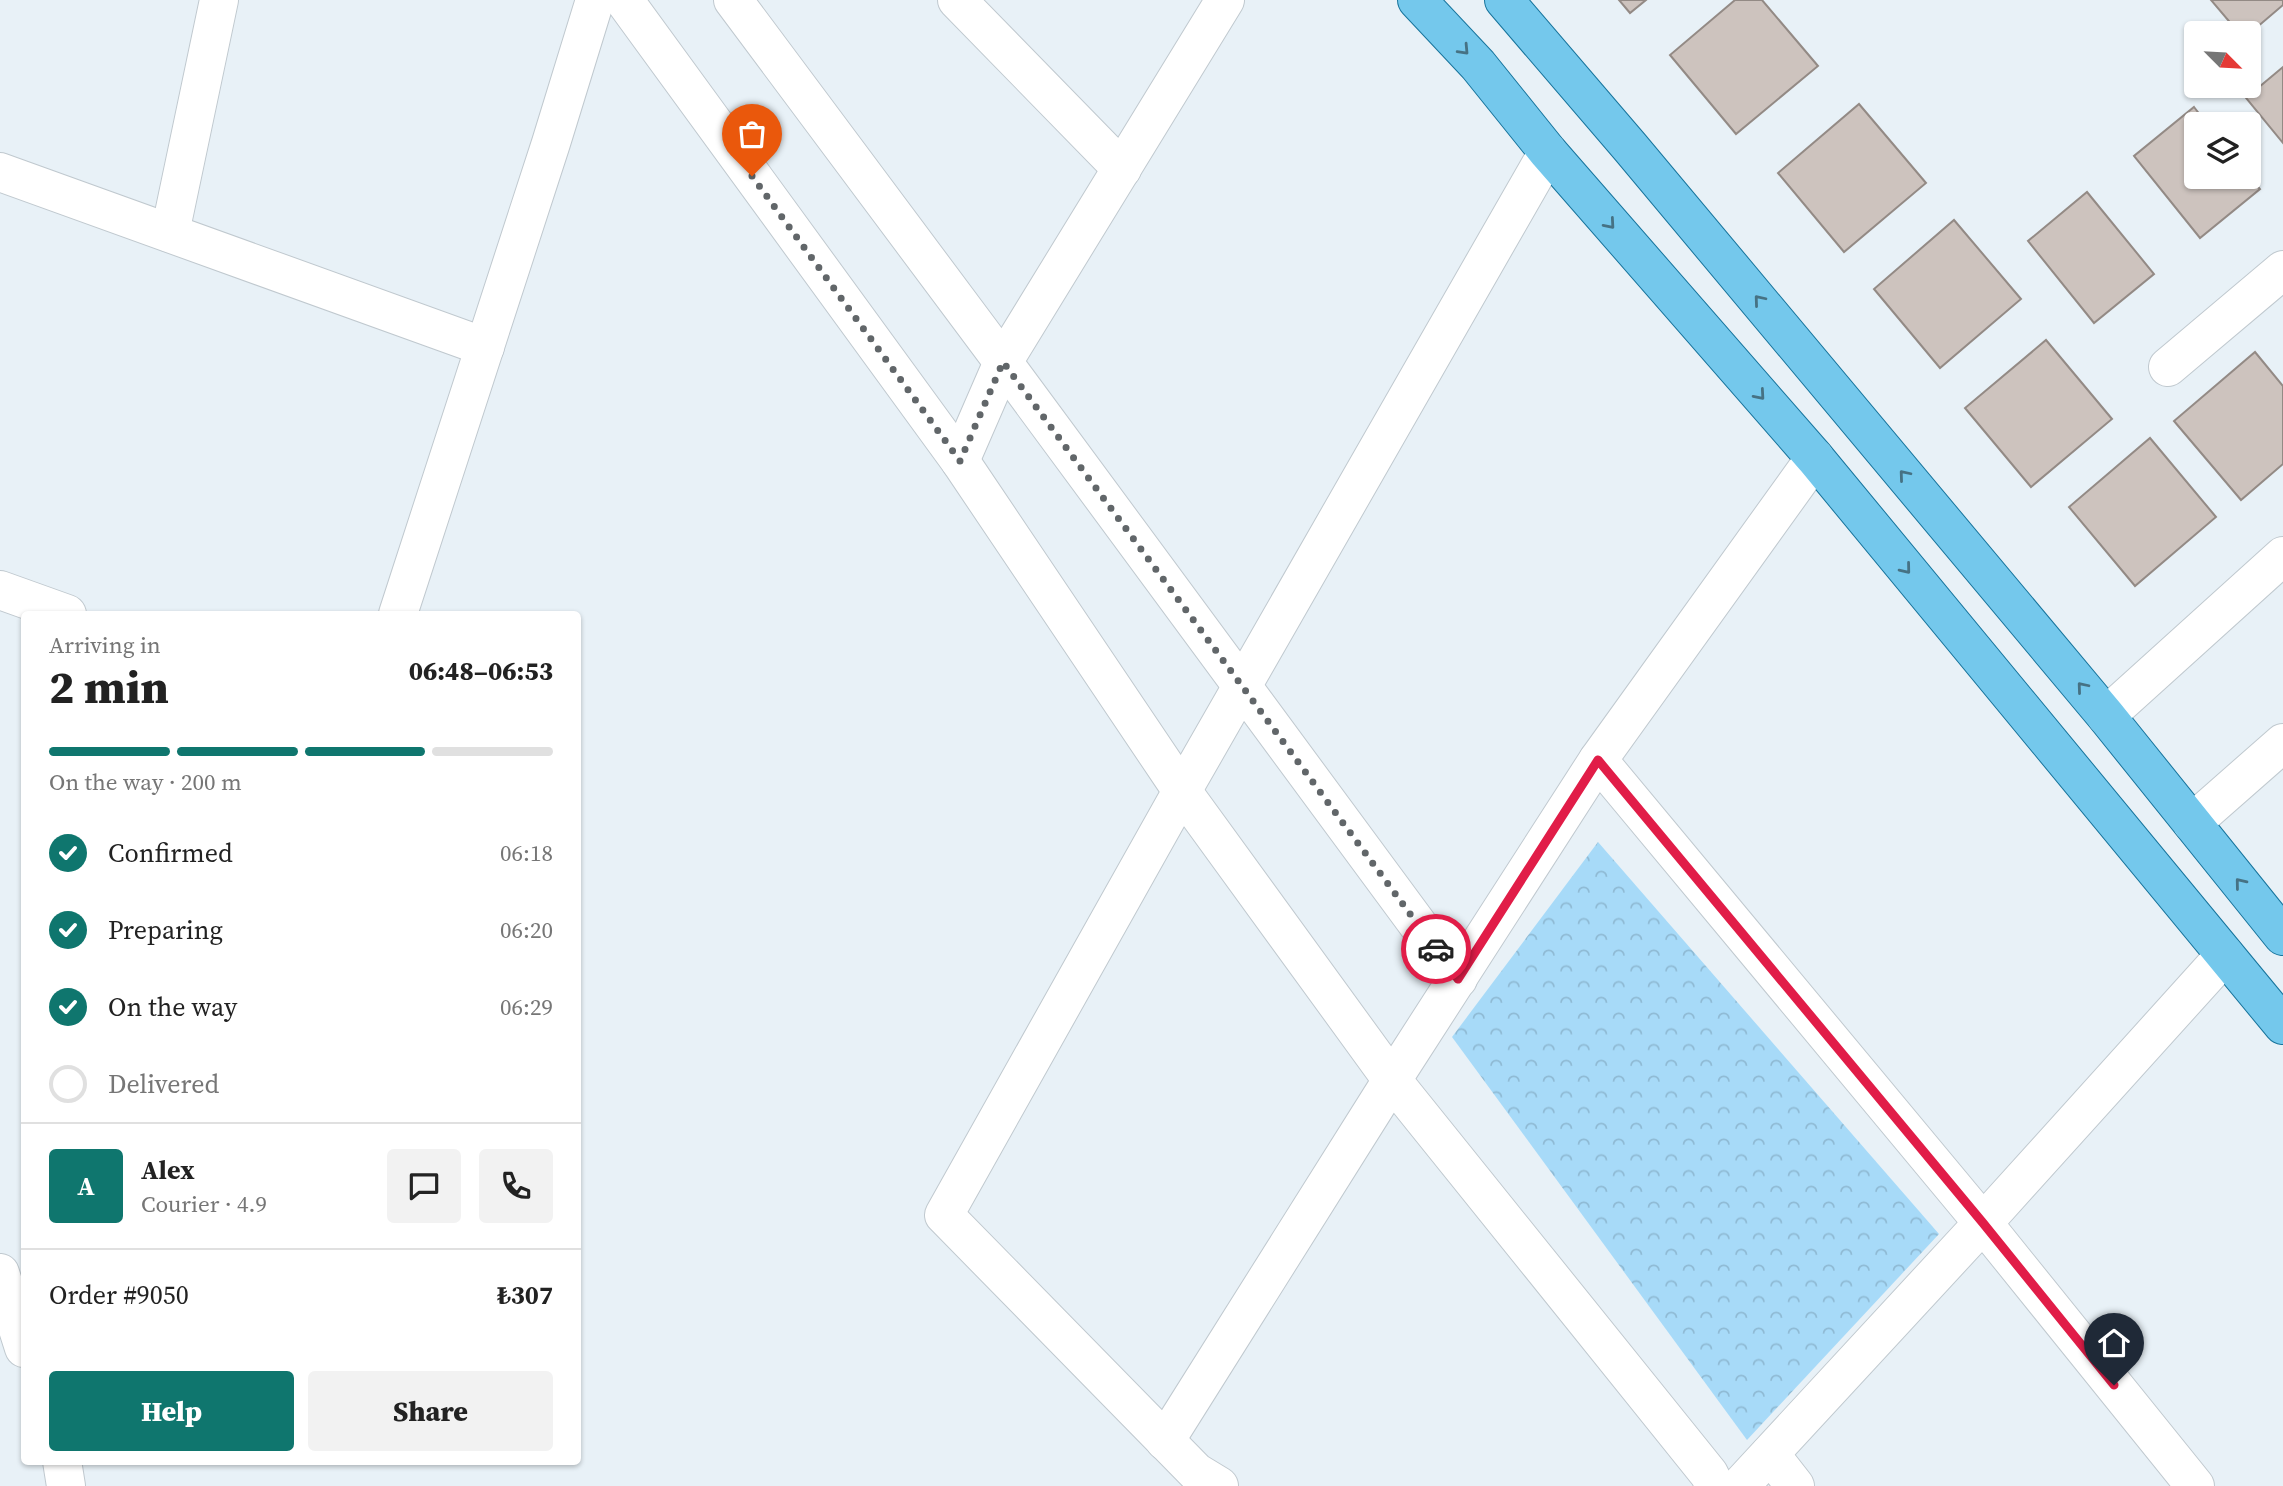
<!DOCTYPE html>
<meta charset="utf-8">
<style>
body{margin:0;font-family:"Source Serif 4",serif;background:#f2f2f2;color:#222;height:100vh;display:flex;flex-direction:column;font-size:26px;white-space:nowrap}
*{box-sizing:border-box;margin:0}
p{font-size:23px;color:#767676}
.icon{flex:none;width:38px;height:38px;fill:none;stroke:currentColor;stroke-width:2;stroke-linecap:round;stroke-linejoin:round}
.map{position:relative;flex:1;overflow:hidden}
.details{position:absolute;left:21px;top:611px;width:560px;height:854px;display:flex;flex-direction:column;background:#fff;border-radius:7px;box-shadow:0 2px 5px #0004}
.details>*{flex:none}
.needle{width:46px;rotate:114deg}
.controls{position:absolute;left:2184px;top:21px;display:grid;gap:14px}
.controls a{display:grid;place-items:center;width:77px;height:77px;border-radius:7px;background:#fff;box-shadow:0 2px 5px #0004;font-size:35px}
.pin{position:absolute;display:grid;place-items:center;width:60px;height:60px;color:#fff;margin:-72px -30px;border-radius:50% 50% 50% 0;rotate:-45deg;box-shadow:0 0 7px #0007}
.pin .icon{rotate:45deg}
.courier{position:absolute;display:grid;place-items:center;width:70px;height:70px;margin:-35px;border:5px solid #e11d48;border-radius:50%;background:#fff;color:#222;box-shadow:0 2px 9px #0007}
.headline em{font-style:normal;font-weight:800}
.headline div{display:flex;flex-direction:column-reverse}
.headline{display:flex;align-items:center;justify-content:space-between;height:119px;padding:0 28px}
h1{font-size:46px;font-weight:800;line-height:52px}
.bar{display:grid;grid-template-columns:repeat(4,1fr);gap:10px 7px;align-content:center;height:84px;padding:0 28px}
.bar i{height:9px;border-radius:5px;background:#e0e0e0}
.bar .active{background:#0f766e}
.bar p{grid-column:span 4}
.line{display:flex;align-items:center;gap:18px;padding:0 28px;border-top:2px solid #e0e0e0}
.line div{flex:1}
.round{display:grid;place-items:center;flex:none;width:74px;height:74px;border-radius:7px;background:#f2f2f2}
ol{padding:0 28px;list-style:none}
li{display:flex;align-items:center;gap:21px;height:77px}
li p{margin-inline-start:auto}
li .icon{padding:7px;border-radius:50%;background:#0f766e;color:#fff;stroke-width:4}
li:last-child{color:#767676}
li i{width:38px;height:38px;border:4px solid #e0e0e0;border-radius:50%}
.primary-button{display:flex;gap:14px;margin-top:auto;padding:14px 28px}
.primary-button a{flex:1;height:80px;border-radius:7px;background:#0f766e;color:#fff;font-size:28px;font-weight:800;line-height:80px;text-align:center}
.primary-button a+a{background:#f2f2f2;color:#222}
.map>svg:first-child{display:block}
.park{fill:url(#park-crowns)}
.building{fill:#cdc3be;stroke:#938a85;stroke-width:2}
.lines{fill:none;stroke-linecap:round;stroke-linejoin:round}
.minor-casing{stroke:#c0c9cf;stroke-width:40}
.major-casing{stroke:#17749c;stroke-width:40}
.minor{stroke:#fff;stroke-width:38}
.major{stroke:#74c8ec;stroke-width:38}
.oneway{stroke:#467284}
.done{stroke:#616669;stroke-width:7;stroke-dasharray:0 12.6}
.route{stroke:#e11d48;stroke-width:9}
</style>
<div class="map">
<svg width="2283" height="1486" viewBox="0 0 2283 1486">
<defs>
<pattern id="park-crowns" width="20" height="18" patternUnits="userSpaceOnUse" patternTransform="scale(1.75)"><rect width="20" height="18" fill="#a7daf8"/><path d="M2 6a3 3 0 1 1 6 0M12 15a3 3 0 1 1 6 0" fill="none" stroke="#8fbad4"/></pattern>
</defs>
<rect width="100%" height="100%" fill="#e8f1f7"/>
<polygon class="park" points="1598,842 1939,1234 1747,1440 1452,1037"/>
<g class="building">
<polygon points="1619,0 1646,0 1630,13"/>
<polygon points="1735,0 1762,0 1818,66 1736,134 1670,55"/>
<polygon points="2211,0 2283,0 2283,5 2249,34 2239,33"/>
<polygon points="2283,67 2283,143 2246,98"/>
<polygon points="1859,104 1926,183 1844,252 1778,173"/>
<polygon points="2194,107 2207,124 2196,124 2196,177 2249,176 2260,189 2200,238 2134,156"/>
<polygon points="2087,192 2154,274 2094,323 2028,241"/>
<polygon points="1954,220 2021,299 1940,368 1874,289"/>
<polygon points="2046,340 2112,419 2031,487 1965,408"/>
<polygon points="2255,352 2283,386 2283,464 2241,500 2174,421"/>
<polygon points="2150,438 2216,517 2135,586 2069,507"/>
</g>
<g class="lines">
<g class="minor-casing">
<g id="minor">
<polyline points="624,0 960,461 1182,791 1392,1080 1709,1474 1715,1486"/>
<polyline points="733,0 1003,362 1458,979"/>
<polyline points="957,0 1122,169"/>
<polyline points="0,172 485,347"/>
<polyline points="170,233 219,0"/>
<polyline points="2168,367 2283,270"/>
<polyline points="960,461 1003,362 1225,0"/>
<polyline points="0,590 67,614"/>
<polyline points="398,614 551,143 595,0"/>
<polyline points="2106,716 2283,556"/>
<polyline points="1598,760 1983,1223 2195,1486"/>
<polyline points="2192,823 2283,743"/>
<polyline points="0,1273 24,1348"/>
<polyline points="1165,1441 1392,1080 1598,760 1815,458"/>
<polyline points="1770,1454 1795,1486"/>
<polyline points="62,1461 66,1486"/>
<polyline points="1219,1486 1196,1472 944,1215 1182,791 1548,152"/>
<polyline points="1740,1486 1983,1223 2225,955"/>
</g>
</g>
<g class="major-casing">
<g id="major">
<polyline points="1417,0 1478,65 1548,152 1815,458 2283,1025"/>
<polyline points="1504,0 1630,147 2106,716 2283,936"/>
</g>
</g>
<use href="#minor" class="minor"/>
<use href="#major" class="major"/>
</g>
<defs><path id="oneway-chevron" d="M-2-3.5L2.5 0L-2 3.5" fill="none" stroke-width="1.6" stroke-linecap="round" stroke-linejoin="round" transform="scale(1.75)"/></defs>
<g class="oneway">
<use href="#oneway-chevron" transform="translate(1464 50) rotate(47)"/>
<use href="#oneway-chevron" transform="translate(1610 224) rotate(49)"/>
<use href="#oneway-chevron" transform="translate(1759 300) rotate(-130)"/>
<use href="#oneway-chevron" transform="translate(1760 395) rotate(49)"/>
<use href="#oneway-chevron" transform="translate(1904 475) rotate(-130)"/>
<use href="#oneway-chevron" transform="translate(1906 569) rotate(51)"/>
<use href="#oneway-chevron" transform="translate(2082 687) rotate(-130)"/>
<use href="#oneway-chevron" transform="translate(2240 883) rotate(-129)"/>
</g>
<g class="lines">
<polyline class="done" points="752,176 960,461 1003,362 1436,949"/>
<polyline class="route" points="1436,949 1458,979 1598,760 1983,1223 2114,1385"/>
</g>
</svg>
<div class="controls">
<a><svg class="needle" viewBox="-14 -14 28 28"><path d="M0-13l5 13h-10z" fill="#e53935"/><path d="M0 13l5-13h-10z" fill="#767676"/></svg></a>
<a><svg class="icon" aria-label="layers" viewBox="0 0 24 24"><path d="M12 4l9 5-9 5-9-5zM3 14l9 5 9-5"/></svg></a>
</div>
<div class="pin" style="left:752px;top:176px;background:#ea580c"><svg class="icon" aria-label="bag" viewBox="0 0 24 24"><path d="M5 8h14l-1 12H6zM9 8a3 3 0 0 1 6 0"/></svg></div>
<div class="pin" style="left:2114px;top:1385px;background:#1f2937"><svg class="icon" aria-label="home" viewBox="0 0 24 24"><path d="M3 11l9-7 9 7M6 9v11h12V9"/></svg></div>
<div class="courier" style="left:1436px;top:949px"><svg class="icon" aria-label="car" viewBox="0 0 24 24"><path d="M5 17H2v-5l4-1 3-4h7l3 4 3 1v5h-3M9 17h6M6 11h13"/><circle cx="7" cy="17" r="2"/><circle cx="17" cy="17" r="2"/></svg></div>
<section class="details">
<div class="headline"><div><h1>2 min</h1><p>Arriving in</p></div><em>06:48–06:53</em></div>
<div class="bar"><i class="active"></i><i class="active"></i><i class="active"></i><i></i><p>On the way · 200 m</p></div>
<ol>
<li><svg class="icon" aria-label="check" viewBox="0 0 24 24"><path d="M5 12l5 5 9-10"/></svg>Confirmed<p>06:18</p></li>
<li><svg class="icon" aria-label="check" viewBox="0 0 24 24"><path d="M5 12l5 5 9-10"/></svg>Preparing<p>06:20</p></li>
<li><svg class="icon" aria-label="check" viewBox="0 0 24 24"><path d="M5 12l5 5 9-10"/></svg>On the way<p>06:29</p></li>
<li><i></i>Delivered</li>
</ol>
<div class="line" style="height:126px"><b class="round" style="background:#0f766e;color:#fff">A</b><div><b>Alex</b><p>Courier · 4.9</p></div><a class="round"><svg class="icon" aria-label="chat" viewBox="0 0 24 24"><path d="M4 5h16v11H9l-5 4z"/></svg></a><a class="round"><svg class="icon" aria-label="phone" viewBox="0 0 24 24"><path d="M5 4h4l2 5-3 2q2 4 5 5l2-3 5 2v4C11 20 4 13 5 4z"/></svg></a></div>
<div class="line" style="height:91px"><div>Order #9050</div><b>₺307</b></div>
<div class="primary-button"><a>Help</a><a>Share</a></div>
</section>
</div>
